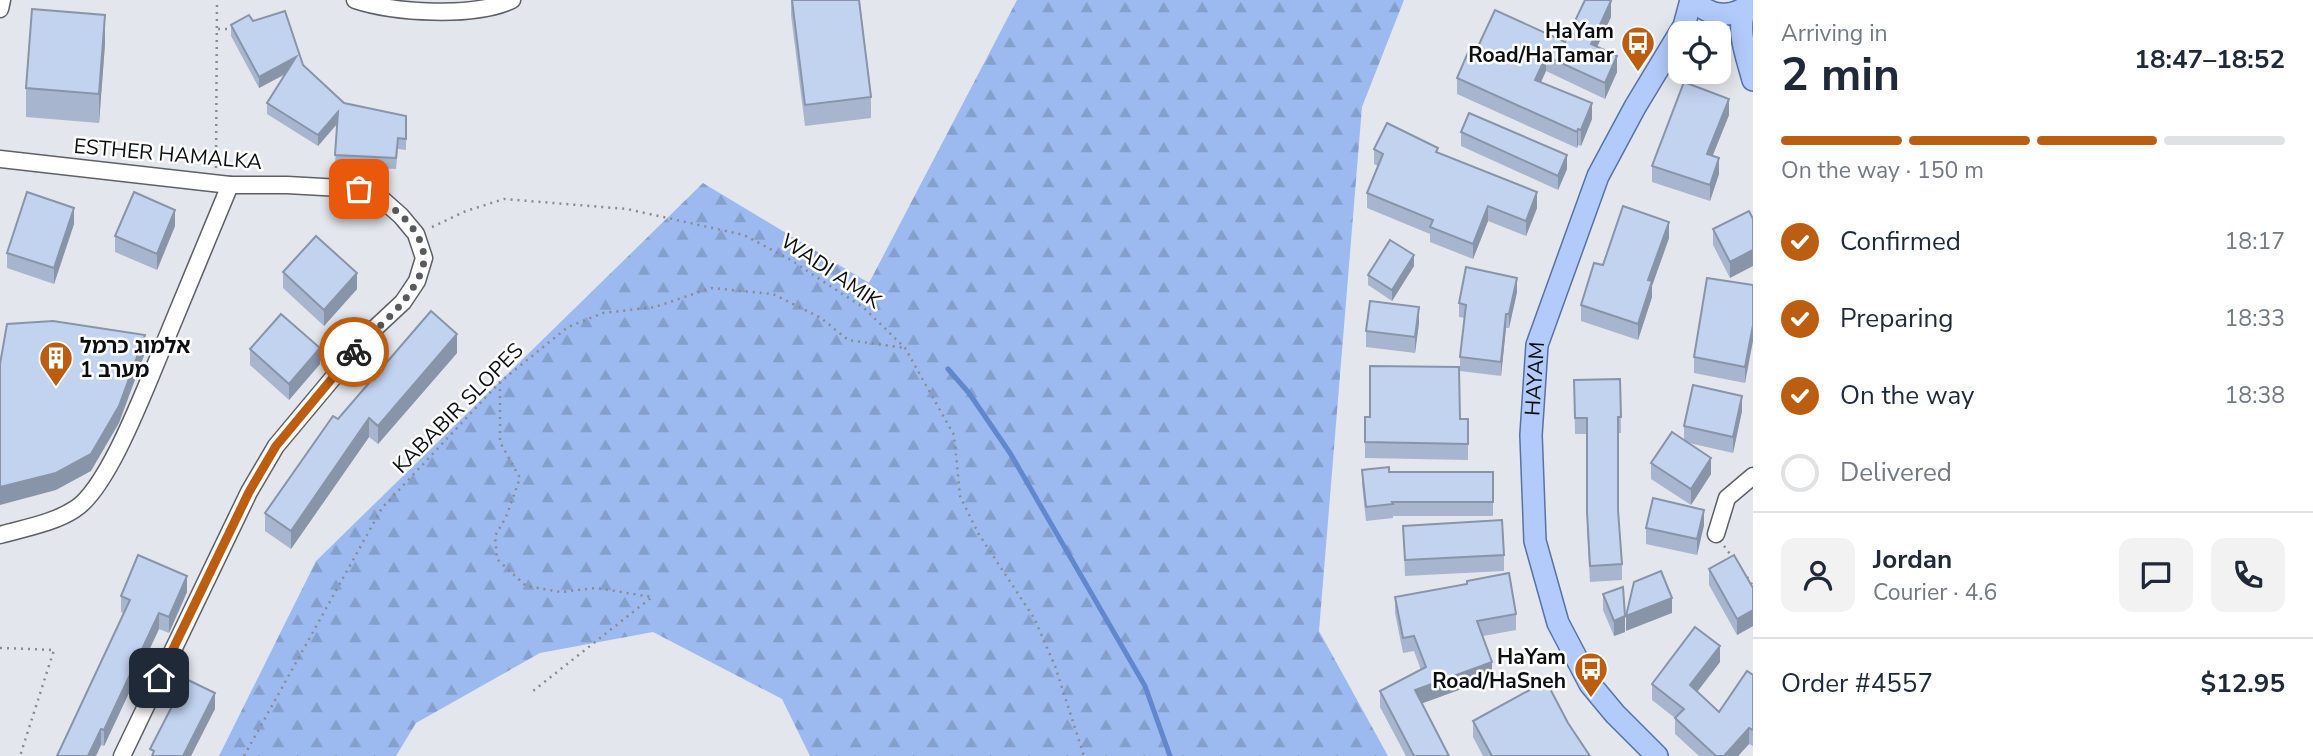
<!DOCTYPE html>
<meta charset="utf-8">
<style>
body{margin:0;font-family:"Nunito Sans","Noto Sans Hebrew",sans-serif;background:#f2f2f3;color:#1f2937;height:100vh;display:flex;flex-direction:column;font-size:26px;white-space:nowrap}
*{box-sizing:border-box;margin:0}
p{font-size:23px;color:#747a83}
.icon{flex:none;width:38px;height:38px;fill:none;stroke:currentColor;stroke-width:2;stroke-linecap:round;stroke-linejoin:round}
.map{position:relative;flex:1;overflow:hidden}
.details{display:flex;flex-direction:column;background:#fff;width:560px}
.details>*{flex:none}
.buttons{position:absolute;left:1668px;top:21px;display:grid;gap:14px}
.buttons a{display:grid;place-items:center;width:63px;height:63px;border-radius:14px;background:#fff;box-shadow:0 4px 18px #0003;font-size:35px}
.pin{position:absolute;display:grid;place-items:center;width:60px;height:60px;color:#fff;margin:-30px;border-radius:14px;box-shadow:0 4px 10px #0006}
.courier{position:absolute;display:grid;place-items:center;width:70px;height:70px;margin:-35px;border:5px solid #bc5e11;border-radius:50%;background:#fff;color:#222;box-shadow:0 2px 9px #0007}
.headline em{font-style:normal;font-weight:700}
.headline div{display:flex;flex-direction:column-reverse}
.headline{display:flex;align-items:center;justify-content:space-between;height:119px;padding:0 28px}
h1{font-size:46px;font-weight:700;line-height:52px}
.bar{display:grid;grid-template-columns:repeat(4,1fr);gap:10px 7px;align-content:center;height:84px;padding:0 28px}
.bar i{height:9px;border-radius:5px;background:#e0e1e3}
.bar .active{background:#bc5e11}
.bar p{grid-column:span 4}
.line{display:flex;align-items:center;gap:18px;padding:0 28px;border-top:2px solid #e0e1e3}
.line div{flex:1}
.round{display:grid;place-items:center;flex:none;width:74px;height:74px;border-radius:14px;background:#f2f2f3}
ol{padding:0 28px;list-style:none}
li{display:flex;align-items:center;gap:21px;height:77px}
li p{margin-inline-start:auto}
li .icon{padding:7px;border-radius:50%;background:#bc5e11;color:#fff;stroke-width:4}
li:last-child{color:#747a83}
li i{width:38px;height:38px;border:4px solid #e0e1e3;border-radius:50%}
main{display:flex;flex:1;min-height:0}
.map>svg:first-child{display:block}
.forest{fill:url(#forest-firs)}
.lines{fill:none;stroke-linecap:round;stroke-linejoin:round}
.stream{stroke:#6287cd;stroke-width:5}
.minor-casing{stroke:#5d6065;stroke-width:19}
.major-casing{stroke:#5672a6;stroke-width:24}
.path{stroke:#898b90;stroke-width:2.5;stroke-dasharray:2 5;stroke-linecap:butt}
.minor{stroke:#fff;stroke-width:16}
.major{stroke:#b2cbfa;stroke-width:21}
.wall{fill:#a7b5ce}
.shaded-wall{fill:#8894a8}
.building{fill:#c2d3f0;stroke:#8894a8;stroke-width:2}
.done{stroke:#585a5d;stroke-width:7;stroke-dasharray:0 12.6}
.route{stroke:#bc5e11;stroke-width:9}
.labels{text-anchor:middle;stroke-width:5;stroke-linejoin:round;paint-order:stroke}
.poi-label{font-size:21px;font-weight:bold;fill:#0d0e10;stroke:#fff;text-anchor:end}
.street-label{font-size:21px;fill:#0d0e10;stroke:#fff}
</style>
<main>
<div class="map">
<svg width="1753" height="756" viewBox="0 0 1753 756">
<defs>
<pattern id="forest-firs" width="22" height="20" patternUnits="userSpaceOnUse" patternTransform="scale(1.75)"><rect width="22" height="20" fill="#9cbaf0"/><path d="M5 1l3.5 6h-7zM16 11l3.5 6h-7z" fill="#859fcd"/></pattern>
</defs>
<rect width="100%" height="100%" fill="#e3e7ed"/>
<polygon class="forest" points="1017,0 1404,0 1362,107 1319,631 1388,756 810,756 782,699 653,632 540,653 416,723 396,756 219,756 316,561 703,183 869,283"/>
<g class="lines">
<polyline class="stream" points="948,369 969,393 1010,453 1145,686 1170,756"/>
<g class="minor-casing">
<g id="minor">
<path d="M355,0c39,13 119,18 157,0"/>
<polyline points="0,9 2,0"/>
<polyline points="0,159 230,185 287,185 359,189 383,200 401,216 416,234 424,258 417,281 403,302 373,330 276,446 249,492 122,756"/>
<polyline points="1716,534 1727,498 1753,476"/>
<path d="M0,535c24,-7 54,-12 75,-26 35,-22 74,-131 92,-172 21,-51 42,-101 63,-152"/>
</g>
</g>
<g class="major-casing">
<g id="major">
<path d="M1694,0c16,18 39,19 57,3"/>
<path d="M1745,8c-9,23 2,49 8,72"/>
<path id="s1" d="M1657,756l-42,-42 -25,-30 -32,-61 -23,-82 -4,-106 6,-90 61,-169 37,-69 49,-81 7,-26"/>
</g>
</g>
<g class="path">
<polyline points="218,29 227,29"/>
<polyline points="216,168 217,0"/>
<polyline points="432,227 466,211 504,199 627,209 744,235 789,259 864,308 905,348 954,435 960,496 978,533 1034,618 1055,666 1084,756"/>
<polyline points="500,382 500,442 520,478 506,517 495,536 497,559 526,586 561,592 596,588 652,597 533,691"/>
<polyline points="1724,546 1733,558"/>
<polyline points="1747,577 1753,586"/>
<polyline points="0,648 54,650 20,756"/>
<polyline points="244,756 382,508 500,382 568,327 603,313 655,307 711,288 773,294 821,318 848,340 905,348"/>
</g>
<use href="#minor" class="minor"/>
<use href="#major" class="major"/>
</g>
<g class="wall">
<polygon points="791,0 859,0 871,97 871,118 805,126 791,15"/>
<polygon points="1611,17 1597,47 1617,72 1605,99 1546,71 1541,82 1592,119 1581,146 1578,145 1577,148 1457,94 1457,78 1475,53 1565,42"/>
<polygon points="253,21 344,103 406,116 406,150 398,149 396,169 335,166 337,123 318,146 267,114 267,103 286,74 259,88 231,36 231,25"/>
<polygon points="105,44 99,123 26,117 26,88"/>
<polygon points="1729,115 1712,156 1719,174 1710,201 1652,182 1652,166"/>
<polygon points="1461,132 1567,169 1558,190 1461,146"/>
<polygon points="1374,149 1438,153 1537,208 1526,236 1488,221 1473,259 1430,242 1430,234 1367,208 1367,193 1378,166 1374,164"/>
<polygon points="1749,211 1730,278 1713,245 1713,229"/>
<polygon points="74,224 54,284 7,268 7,253"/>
<polygon points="175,226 157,270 115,252 115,236"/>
<polygon points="1669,238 1652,286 1652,297 1638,340 1581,321 1581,305 1603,265"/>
<polygon points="1414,266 1392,301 1368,285 1368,275"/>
<polygon points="283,272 357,289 324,326 283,288"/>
<polygon points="1753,285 1745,383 1694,373 1694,357"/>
<polygon points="1517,292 1509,328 1506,328 1501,376 1460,371 1460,357 1465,318 1459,317 1459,303"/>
<polygon points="1419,323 1415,353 1366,347 1366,331"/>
<polygon points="250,349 320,364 289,400 250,365"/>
<polygon points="457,353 378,444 369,437 291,549 265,531 265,513 338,419"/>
<polygon points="1620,379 1621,433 1618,433 1618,510 1622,564 1622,580 1590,582 1587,528 1587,434 1575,434 1574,380"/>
<polygon points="1742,411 1733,453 1689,443 1711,474 1691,505 1651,479 1651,463 1684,440 1684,426"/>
<polygon points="1365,417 1468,419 1468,460 1365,458"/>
<polygon points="1362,470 1389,472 1493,472 1493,516 1393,516 1393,518 1366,521 1362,484"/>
<polygon points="1704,525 1697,555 1646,544 1646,528"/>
<polygon points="1403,526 1504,555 1504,571 1405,576"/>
<polygon points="1709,569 1753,588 1753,626 1737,635 1709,585"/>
<polygon points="187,592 169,633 159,629 104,746 101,745 96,756 123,613 121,612 121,596"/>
<polygon points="1603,594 1625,632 1614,636 1603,610"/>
<polygon points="1395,597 1516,614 1516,630 1483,636 1492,678 1422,703 1449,756 1406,756 1380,707 1380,691 1421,670 1414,651 1403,653 1395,613"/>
<polygon points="1720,662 1697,692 1719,712 1753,675 1753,746 1749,744 1738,756 1699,756 1675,734 1675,718 1652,700 1652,684"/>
<polygon points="1473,721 1568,723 1590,756 1483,756 1473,737"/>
</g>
<g class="shaded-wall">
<polygon points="1611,1 1611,17 1591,60 1591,44"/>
<polygon points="105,15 105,44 99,123 99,94"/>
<polygon points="1546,56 1546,71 1535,95 1535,80"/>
<polygon points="1617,56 1617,72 1605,99 1605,83"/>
<polygon points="296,57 296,68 259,88 259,77"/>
<polygon points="1729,99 1729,115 1707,170 1707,154"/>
<polygon points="1592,103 1592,119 1581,146 1581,130"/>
<polygon points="338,112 338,123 318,146 318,135"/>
<polygon points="1578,129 1578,145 1577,148 1577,132"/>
<polygon points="1567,155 1567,169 1558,190 1558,176"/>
<polygon points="1719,158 1719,174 1710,201 1710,185"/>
<polygon points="1537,192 1537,208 1526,236 1526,221"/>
<polygon points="1488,206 1488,221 1473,259 1473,244"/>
<polygon points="74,208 74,224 54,284 54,268"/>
<polygon points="175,210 175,226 157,270 157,254"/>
<polygon points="1669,222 1669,238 1652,286 1652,297 1638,340 1638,324 1648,280"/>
<polygon points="1753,250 1753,266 1730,278 1730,262"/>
<polygon points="1414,255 1414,266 1392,301 1392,290"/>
<polygon points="357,273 357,289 324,326 324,310"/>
<polygon points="1517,278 1517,292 1509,328 1509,314"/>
<polygon points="1419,307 1419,323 1415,353 1415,337"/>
<polygon points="1506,314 1506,328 1501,376 1501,362"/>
<polygon points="1753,325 1753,341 1745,383 1745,367"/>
<polygon points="457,334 457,353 378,444 378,426"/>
<polygon points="145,335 145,353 119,423 91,471 56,490 0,505 0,487"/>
<polygon points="320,348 320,364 289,400 289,384"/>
<polygon points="1742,396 1742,411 1733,453 1733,437"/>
<polygon points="369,418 369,437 291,549 291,531"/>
<polygon points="1711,458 1711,474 1691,505 1691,489"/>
<polygon points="1704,510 1704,525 1697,555 1697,539"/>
<polygon points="187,576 187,592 169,633 169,617"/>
<polygon points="1672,598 1672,613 1626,631 1626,616"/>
<polygon points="1753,610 1753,626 1737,635 1737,619"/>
<polygon points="159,613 159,629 104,746 104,730"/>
<polygon points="1625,616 1625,632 1614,636 1614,621"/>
<polygon points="1720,646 1720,662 1690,701 1690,685"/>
<polygon points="1492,662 1492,678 1415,706 1415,690"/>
<polygon points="215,693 215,709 191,756 183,756"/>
<polygon points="1749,728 1749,744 1738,756 1724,756"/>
<polygon points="101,729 101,745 96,756 88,756"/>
</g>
<g class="building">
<polygon points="792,0 859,0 871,97 805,105"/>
<polygon points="1585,0 1609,0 1611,1 1591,44 1617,56 1605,83 1546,56 1535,80 1592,103 1581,130 1578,129 1577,132 1457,78 1469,50 1475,53 1495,10 1565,42"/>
<polygon points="32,9 105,15 99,94 26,88"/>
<polygon points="285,11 303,65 344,103 406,116 406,139 398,138 396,158 335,155 338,112 318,135 267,103 296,57 259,77 231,25 249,15 253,21"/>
<polygon points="1684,82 1729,99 1707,154 1719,158 1710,185 1652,166"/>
<polygon points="1469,113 1567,155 1558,176 1461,132"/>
<polygon points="1387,123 1438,148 1436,152 1537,192 1526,221 1488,206 1473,244 1430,227 1433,220 1367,193 1383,154 1374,149"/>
<polygon points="27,192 74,208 54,268 7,253"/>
<polygon points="134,192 175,210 157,254 115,236"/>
<polygon points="1623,206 1669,222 1648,280 1652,281 1638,324 1581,305 1594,263 1603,265"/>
<polygon points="1749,211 1753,219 1753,250 1730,262 1713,229"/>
<polygon points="316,236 357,273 324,310 283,272"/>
<polygon points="1390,240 1414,255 1392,290 1368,275"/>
<polygon points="1466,267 1517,278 1509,314 1506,314 1501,362 1460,357 1466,305 1459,303"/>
<polygon points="1707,278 1753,285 1753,325 1745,367 1694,357"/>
<polygon points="1370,301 1419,307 1415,337 1366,331"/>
<polygon points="431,311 457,334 378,426 369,418 291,531 265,513 333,416 338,419"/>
<polygon points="281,314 320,348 289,384 250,349"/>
<polygon points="53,321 145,335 119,406 91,454 56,473 0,487 0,364 7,324"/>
<polygon points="1370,366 1459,367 1460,419 1468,419 1468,444 1365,442 1365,417 1370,417"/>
<polygon points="1620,379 1621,417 1618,417 1618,510 1622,564 1590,566 1587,512 1587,418 1575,418 1574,380"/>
<polygon points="1693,385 1742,396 1733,437 1684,426"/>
<polygon points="1672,432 1711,458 1691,489 1651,463"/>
<polygon points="1389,467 1389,472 1493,472 1493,502 1392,502 1393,504 1366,507 1362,470"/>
<polygon points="1653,498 1704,510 1697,539 1646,528"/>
<polygon points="1502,520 1504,555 1405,560 1403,526"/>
<polygon points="138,555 187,576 169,617 159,613 104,730 101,729 88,756 57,756 130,600 121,596"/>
<polygon points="1734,555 1753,588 1753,610 1737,619 1709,569"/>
<polygon points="1661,571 1672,598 1626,616 1634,582"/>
<polygon points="1509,573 1516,614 1477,621 1492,662 1415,690 1449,756 1414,756 1380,691 1426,667 1414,636 1403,638 1395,597 1467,584 1467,581"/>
<polygon points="1623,587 1625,616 1614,621 1603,594"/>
<polygon points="1695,627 1720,646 1690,685 1719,712 1747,671 1753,675 1753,730 1749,728 1724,756 1716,756 1675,718 1684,709 1652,684"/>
<polygon points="186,679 215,693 183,756 152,756 154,751 150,749"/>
<polygon points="1546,681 1568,723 1590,756 1492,756 1473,721"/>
</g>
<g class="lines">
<path class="done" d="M354,352c16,-18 35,-33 50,-51 8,-11 21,-30 20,-44 -3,-34 -38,-56 -65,-68"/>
<polyline class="route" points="159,678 249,492 276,446 354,352"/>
</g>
<defs>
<g id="bus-pin" transform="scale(1.75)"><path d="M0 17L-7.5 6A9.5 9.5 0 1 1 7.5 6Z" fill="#bc5e11" stroke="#fff"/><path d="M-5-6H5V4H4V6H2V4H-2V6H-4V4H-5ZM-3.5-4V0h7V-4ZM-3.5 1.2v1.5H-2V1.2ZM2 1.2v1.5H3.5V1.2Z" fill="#fff"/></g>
<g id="building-pin" transform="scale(1.75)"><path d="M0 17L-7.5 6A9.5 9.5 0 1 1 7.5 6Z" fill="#bc5e11" stroke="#fff"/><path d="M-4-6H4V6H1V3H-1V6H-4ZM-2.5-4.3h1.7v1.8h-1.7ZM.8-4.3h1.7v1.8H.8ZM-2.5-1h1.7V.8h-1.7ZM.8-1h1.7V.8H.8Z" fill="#fff"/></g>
</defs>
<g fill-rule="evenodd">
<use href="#bus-pin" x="1638" y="43"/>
<use href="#building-pin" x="56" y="358"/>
<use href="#bus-pin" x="1591" y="669"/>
</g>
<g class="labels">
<g class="poi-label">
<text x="1614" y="38">HaYam<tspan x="1614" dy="24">Road/HaTamar</tspan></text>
<text x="80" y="353" text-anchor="start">אלמוג כרמל<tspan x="80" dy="24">מערב 1</tspan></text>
<text x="1566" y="664">HaYam<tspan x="1566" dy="24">Road/HaSneh</tspan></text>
</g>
<g class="street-label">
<text transform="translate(168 154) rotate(5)" y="7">ESTHER HAMALKA</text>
<text transform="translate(831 271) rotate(34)" y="7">WADI AMIK</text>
<text dy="7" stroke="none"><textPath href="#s1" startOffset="415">HAYAM</textPath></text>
<text transform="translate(458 408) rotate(-45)" y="7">KABABIR SLOPES</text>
</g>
</g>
</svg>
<div class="buttons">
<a><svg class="icon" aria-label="locate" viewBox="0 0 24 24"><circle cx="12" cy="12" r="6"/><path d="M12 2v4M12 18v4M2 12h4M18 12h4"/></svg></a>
</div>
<div class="pin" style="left:359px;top:189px;background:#ea580c"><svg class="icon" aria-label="bag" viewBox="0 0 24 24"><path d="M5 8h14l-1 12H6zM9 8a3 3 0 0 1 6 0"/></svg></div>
<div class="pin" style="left:159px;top:678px;background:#1f2937"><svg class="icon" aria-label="home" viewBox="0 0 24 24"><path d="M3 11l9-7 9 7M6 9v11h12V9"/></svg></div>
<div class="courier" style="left:354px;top:352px"><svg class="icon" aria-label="bike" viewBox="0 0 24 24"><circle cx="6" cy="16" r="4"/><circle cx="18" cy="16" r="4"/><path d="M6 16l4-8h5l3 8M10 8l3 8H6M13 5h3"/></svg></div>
</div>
<section class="details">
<div class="headline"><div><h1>2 min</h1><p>Arriving in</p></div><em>18:47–18:52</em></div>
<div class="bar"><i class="active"></i><i class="active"></i><i class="active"></i><i></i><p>On the way · 150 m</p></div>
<ol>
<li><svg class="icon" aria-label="check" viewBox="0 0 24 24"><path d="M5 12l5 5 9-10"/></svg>Confirmed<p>18:17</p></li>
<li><svg class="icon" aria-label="check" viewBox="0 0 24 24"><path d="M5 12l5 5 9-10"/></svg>Preparing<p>18:33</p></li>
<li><svg class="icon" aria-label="check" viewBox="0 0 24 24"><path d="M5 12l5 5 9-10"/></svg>On the way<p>18:38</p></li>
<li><i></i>Delivered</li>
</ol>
<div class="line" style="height:126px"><a class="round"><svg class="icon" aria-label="person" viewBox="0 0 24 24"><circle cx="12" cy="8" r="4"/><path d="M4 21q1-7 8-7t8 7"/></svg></a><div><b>Jordan</b><p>Courier · 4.6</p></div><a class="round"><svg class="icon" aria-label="chat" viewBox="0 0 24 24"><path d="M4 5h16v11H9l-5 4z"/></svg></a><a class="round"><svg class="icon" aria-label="phone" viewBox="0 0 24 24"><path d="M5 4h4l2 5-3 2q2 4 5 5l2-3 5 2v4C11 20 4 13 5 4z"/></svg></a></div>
<div class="line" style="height:91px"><div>Order #4557</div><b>$12.95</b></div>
</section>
</main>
